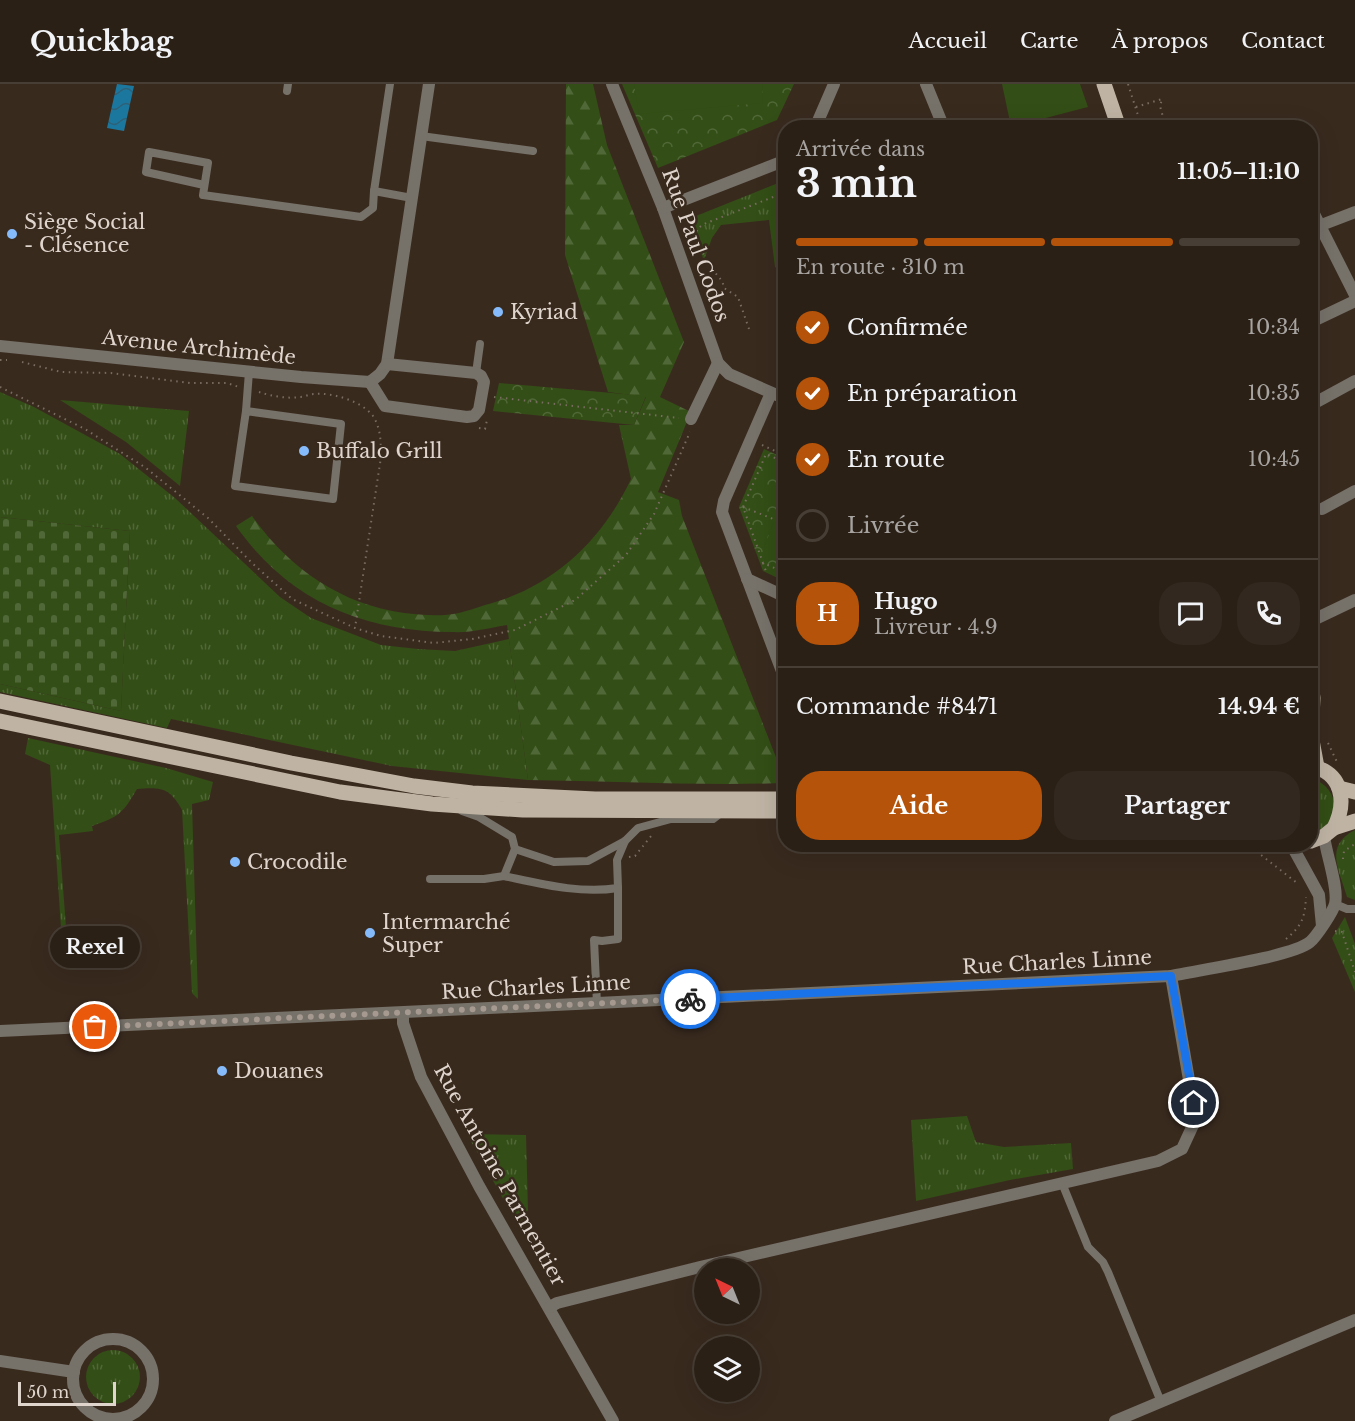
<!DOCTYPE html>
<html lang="fr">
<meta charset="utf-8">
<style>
body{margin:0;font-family:"Libre Baskerville",serif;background:#33281f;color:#f1f3f6;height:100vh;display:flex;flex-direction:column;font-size:22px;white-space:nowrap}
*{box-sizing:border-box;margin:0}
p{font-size:20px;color:#a6a3a1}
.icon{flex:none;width:33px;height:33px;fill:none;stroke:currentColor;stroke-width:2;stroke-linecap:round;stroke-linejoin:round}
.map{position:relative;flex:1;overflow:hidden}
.side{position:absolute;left:778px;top:36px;width:540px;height:732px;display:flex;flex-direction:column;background:#2b2016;border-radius:24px;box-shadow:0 6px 24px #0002,0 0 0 2px #473e35}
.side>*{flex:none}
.needle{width:39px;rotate:317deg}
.tools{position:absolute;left:694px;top:1174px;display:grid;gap:12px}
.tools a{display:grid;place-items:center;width:66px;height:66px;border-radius:50%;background:#2b2016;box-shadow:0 6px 24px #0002,0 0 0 2px #473e35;font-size:30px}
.scale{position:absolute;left:18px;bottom:15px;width:98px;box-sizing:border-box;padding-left:6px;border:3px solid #dfd5cd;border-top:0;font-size:16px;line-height:21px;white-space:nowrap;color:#dfd5cd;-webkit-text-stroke:4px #392a1e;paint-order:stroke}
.pin{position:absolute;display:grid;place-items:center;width:51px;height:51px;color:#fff;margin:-26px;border:3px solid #fff;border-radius:50%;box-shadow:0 2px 6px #0007}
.courier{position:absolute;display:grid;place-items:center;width:60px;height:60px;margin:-30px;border:4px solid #1a73e8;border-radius:50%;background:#fff;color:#222;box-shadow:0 2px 8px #0007}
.bubble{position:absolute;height:42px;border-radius:21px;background:#2b2016;box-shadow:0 6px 24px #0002,0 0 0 2px #473e35;font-size:20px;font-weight:800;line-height:42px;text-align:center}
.headline em{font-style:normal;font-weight:800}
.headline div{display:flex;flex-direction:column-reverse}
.headline{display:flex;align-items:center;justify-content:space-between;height:102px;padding:0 18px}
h1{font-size:39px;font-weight:800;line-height:45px}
.bar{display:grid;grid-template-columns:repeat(4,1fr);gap:9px 6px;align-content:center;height:72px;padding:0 18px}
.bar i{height:8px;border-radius:4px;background:#473e35}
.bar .active{background:#b45309}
.bar p{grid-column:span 4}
.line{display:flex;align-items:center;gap:15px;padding:0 18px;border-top:2px solid #473e35}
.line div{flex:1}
.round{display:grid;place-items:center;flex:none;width:63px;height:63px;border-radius:24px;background:#33281f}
ol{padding:0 18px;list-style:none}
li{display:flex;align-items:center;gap:18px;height:66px}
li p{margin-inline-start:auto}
li .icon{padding:6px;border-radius:50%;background:#b45309;color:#fff;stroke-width:4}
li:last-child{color:#a6a3a1}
li i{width:33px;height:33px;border:3px solid #473e35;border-radius:50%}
.cta{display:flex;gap:12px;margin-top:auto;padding:12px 18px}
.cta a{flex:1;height:69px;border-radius:24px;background:#b45309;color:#fff;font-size:24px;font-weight:800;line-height:69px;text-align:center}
.cta a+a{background:#33281f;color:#f1f3f6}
header{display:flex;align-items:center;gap:36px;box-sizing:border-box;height:84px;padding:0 30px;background:#2b2016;border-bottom:2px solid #473e35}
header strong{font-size:28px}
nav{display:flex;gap:33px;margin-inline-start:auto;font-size:21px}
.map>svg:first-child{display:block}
.grass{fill:url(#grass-tufts)}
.forest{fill:url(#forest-firs)}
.cemetery{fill:url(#cemetery-stones)}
.park{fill:url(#park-crowns)}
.garden{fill:#334e16}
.water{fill:url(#water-waves)}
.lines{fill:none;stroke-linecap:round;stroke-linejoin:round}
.path{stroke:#796c61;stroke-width:2;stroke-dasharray:1.5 4.5;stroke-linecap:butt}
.service{stroke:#767169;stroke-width:8}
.minor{stroke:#767169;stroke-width:12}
.tertiary{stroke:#767169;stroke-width:12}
.primary{stroke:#bfb4a4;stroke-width:15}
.done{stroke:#a59990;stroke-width:6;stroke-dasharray:0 10.8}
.route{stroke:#1a73e8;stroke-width:8}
.poi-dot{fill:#85bbfb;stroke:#392a1e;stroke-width:2}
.labels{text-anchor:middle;stroke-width:5;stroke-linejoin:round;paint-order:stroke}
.poi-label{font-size:20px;fill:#dfd5cd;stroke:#392a1e;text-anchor:start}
.street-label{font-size:20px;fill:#dfd5cd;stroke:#392a1e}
</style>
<header>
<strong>Quickbag</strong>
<nav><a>Accueil</a><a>Carte</a><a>À propos</a><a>Contact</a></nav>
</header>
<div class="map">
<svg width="1355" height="1337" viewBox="0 0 1355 1337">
<defs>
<pattern id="grass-tufts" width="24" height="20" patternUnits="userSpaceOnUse" patternTransform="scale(1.5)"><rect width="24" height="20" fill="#334e16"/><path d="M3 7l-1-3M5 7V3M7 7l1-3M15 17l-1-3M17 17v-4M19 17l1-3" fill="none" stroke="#506737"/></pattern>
<pattern id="forest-firs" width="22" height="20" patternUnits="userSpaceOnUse" patternTransform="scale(1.5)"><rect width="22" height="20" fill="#334e16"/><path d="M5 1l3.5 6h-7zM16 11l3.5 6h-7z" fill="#506737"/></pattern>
<pattern id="cemetery-stones" width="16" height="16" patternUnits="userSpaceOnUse" patternTransform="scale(1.5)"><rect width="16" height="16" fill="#334e16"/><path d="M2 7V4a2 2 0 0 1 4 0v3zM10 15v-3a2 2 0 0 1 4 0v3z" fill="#506737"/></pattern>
<pattern id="park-crowns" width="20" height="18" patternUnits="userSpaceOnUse" patternTransform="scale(1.5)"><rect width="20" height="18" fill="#334e16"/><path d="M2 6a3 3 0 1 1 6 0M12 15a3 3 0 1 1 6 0" fill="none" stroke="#506737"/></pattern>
<pattern id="water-waves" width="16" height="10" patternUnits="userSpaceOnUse" patternTransform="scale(1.5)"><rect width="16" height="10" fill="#1c779f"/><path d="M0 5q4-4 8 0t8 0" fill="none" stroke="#2c6178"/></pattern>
</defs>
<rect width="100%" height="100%" fill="#392a1e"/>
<g class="grass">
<polygon points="786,96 786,189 775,183 769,136 721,141 712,154 704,176 686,136"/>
<polygon points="0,308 34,323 120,370 175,414 280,513 311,534 381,561 418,565 455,567 509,555 528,696 392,682 171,635 167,644 0,608 0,600 121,627 130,447 0,433"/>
<polygon points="60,316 189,327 180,402 126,358"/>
<path d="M28,654l138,30 47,14 -4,18 -17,4 6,195 -6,-6 -10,-183c-12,-22 -20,-23 -45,-21 -14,24 -18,28 -45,37l1,5 -34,4 7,92 -5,1 -11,-163 -25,-11z"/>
<path d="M1311,694c31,10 31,47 0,55z"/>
<path d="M1355,746v70l-8,-3c-7,-26 -24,-51 8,-67z"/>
<polygon points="1345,833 1355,860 1355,908 1332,854"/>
<polygon points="967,1032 976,1058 1004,1063 1071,1059 1073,1085 1010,1096 916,1117 911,1036"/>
<polygon points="467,1050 526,1051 528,1126 519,1143"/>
<circle cx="113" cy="1293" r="27"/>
</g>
<path class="forest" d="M566,0h27l14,61 77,197 -24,55 31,15 -33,80 21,8 3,16 104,267c-86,3 -172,-2 -258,-3l-21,-155c-18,3 -36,8 -55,7 -90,-1 -163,-31 -216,-106l16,-10c37,52 88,88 152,97 17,2 37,4 55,0 8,-2 17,-5 26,-8 67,-17 117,-64 146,-126l-12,-54h15l12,-28 -38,-5 -43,-137z"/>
<polygon class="cemetery" points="0,433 130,447 121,627 0,600"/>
<g class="park">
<polygon points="622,0 794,0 777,36 658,84"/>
<polygon points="499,299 646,312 634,341 493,327"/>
<polygon points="764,365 786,375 786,498 763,487 739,423"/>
</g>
<g class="garden">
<polygon points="634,0 762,0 763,19 639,30"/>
<polygon points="1002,0 1080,0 1088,23 1011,43"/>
<polygon points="774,438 786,443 786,472 764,463"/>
</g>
<polygon class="water" points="117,0 134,2 124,47 107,44"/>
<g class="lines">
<g class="path">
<polyline points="1128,0 1142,44"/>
<polyline points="1136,23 1162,15 1160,22 1166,44"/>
<path d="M749,245l-11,-32 -14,-9c-1,-8 -6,-11 -10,-17 -8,-10 -18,-29 -17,-42l7,-5 82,-32"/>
<polyline points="0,276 7,276"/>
<polyline points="22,278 61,288 111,289 190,299 227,299 239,303"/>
<polyline points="0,303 85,345 146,384 208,434 252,479 292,515 355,544 381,552 434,559 472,555 515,546 575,516 626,471 654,430 690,348"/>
<path d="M259,308c12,4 28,7 41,5 5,0 9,-3 14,-3 17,-2 48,7 59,22 8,12 8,28 8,41l-26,171"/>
<polyline points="494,313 679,334"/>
<polyline points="479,344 485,345 487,336"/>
<polyline points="762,361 786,372"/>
<polyline points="786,379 766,370 743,423 763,479 786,489"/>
<polyline points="743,423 786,440"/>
<polyline points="763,479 767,490"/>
<polyline points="1311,554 1317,587"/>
<polyline points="1328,659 1337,678"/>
<polyline points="1247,760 1297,799"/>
<polyline points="629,773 635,772 652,751"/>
<polyline points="1343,775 1344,767 1355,760"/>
<polyline points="1335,847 1342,848 1355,888"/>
<path d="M1286,855c16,-13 19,-22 20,-42"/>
</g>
<g class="service">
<polyline points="390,0 374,107 412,114"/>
<polyline points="287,7 288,0"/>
<polyline points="421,52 533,67"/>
<polyline points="204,101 146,88 149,68 208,79 203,111 361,133 373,124 374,107"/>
<polyline points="476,289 480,260"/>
<polygon points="246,327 341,340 333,415 235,402"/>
<polyline points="246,327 249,288"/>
<path d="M462,727l17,6 33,20 3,12 -11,27c38,8 76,18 114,12l-1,-28 8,-19"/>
<polyline points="515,765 554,778 588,777 625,757 638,744 671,735 713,735 722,728"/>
<polyline points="430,795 484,795 504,792"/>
<polyline points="1335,820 1347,825 1355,825"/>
<polyline points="597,920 594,856 602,857 618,855 618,804"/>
<polyline points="1062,1099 1088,1163 1103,1178 1108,1188 1161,1318"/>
</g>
<g class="minor">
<polyline points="612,0 663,124 718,279 729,290 786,315"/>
<polyline points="926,0 944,44"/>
<polyline points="815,44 834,0"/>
<polyline points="663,124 786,76"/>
<polyline points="1311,124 1355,211"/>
<polyline points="1311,145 1355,128"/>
<polyline points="1311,238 1355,217"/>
<polyline points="0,262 301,293 370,298 380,290 387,280 429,0"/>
<polyline points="370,298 385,322 467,333 474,332 479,326 484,298 481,292 476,289 387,280"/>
<polyline points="771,309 724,417 722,428 786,598"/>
<polyline points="1311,321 1355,297"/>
<polyline points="691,335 718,279"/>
<polyline points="1322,425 1355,407"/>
<polyline points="747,495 786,513"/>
<polyline points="1311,537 1355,516"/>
<polyline points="1291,760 1319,811 1322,842"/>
<polyline points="403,929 403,939 421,993 479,1102 613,1337"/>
<path d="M0,947l1171,-55c28,-6 120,-19 139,-34 6,-5 23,-30 25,-38 4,-16 -9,-50 -11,-68"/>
<polyline points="550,1223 557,1219 700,1183 1158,1077 1182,1065 1194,1039 1193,1019 1171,892"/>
<circle cx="113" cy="1295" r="40"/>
<polyline points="0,1277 74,1288"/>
</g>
<polyline class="tertiary" points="1115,1337 1355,1236"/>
<g class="primary">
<polyline points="1104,0 1119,44"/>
<polyline points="1311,600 1313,614 1311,651 1317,683"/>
<polyline points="0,617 291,679 414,702 472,709 595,715 786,715"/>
<polyline points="0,637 340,708 432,720 523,726 786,727"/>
<path d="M1311,682c32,7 36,36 23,62"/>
<polyline points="1339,704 1355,708"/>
<polyline points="1311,757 1324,752 1334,744 1355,737"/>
</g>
</g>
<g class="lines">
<polyline class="done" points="95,943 690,915"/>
<polyline class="route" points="690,915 1171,892 1194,1019"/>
</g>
<g class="poi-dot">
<circle cx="12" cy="150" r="6"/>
<circle cx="498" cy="228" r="6"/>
<circle cx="304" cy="367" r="6"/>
<circle cx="235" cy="778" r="6"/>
<circle cx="370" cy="849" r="6"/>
<circle cx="222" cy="987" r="6"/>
</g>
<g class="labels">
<g class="poi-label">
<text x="24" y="145">Siège Social<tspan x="24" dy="23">- Clésence</tspan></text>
<text x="510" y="235">Kyriad</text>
<text x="316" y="374">Buffalo Grill</text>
<text x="247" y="785">Crocodile</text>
<text x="382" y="845">Intermarché<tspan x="382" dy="23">Super</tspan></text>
<text x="234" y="994">Douanes</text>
</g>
<g class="street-label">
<text transform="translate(696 161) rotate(70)" y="7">Rue Paul Codos</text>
<text transform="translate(199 263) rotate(6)" y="7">Avenue Archimède</text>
<text transform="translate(1057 878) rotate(-3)" y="7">Rue Charles Linne</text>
<text transform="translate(536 903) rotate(-3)" y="7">Rue Charles Linne</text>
<text transform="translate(500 1091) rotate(61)" y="7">Rue Antoine Parmentier</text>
</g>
</g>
</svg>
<div class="tools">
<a><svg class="needle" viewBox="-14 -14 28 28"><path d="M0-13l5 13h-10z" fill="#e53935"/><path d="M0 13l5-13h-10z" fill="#a6a3a1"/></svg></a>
<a><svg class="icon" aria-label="layers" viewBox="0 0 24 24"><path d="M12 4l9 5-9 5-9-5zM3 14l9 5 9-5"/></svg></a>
</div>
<div class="scale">50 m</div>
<div class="pin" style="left:95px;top:943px;background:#ea580c"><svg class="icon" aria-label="bag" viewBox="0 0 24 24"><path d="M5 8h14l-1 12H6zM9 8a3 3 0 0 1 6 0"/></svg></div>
<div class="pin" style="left:1194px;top:1019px;background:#1f2937"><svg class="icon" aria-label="home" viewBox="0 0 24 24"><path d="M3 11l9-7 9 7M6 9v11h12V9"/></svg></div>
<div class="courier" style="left:690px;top:915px"><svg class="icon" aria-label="bike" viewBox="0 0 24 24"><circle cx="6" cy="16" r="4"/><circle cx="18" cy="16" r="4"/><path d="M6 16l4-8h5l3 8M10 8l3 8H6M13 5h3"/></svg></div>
<div class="bubble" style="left:50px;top:842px;width:90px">Rexel</div>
<section class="side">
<div class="headline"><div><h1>3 min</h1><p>Arrivée dans</p></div><em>11:05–11:10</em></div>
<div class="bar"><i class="active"></i><i class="active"></i><i class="active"></i><i></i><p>En route · 310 m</p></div>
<ol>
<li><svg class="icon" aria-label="check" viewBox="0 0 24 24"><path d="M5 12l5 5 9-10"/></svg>Confirmée<p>10:34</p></li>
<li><svg class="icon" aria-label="check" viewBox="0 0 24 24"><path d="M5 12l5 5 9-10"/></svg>En préparation<p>10:35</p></li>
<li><svg class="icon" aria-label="check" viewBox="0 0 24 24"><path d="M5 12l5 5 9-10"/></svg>En route<p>10:45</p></li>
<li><i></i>Livrée</li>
</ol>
<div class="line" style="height:108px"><b class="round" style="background:#b45309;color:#fff">H</b><div><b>Hugo</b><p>Livreur · 4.9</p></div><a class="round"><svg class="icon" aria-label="chat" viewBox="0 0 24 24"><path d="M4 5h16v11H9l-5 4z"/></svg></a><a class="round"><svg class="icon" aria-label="phone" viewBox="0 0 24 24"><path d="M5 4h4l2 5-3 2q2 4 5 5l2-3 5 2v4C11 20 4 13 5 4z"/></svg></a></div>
<div class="line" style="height:78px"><div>Commande #8471</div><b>14.94 €</b></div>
<div class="cta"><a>Aide</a><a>Partager</a></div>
</section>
</div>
